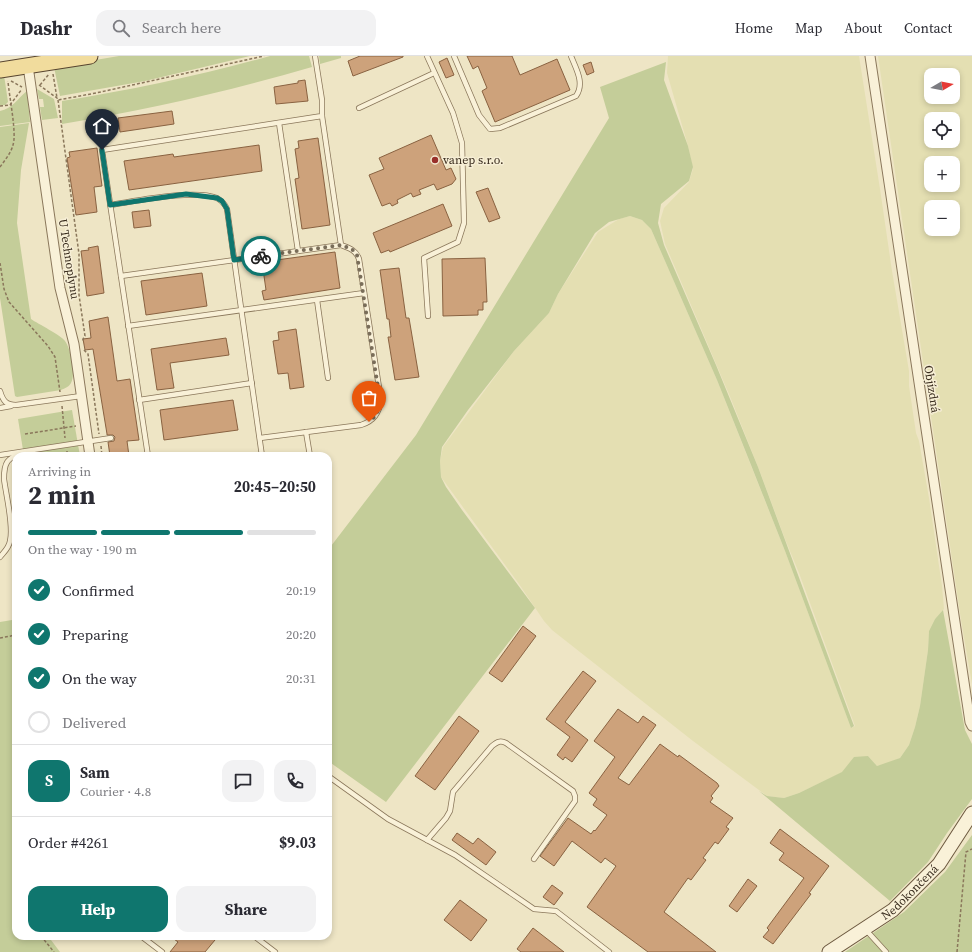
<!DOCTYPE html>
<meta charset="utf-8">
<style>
body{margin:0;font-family:"Source Serif 4",serif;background:#f2f2f3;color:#2b2b33;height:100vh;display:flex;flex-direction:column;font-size:15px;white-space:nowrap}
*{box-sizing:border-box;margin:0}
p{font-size:13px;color:#7c7c81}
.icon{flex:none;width:22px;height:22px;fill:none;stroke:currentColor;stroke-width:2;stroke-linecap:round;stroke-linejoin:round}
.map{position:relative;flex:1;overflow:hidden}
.drawer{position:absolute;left:12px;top:396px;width:320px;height:488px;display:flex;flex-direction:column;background:#fff;border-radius:12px;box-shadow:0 2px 6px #0003}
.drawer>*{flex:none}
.needle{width:26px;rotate:80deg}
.buttons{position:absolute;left:924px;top:12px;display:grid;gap:8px}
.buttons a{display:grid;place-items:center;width:36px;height:36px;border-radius:8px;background:#fff;box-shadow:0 2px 6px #0003;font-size:20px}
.pin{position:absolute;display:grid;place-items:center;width:34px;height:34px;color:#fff;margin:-41px -17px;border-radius:50% 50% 50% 0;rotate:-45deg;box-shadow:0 0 4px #0007}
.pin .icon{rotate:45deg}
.courier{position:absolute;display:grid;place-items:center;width:40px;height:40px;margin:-20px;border:3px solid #0f766e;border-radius:50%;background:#fff;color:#222;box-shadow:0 1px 5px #0007}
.summary em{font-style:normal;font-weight:700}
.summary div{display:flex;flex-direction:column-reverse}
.summary{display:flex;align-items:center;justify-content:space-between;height:68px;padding:0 16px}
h1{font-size:26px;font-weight:700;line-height:30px}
.bar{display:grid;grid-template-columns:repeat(4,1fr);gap:6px 4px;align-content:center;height:48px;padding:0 16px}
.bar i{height:5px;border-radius:3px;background:#e1e1e2}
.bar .active{background:#0f766e}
.bar p{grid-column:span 4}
.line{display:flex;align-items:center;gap:10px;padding:0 16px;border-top:1px solid #e1e1e2}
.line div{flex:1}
.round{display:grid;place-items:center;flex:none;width:42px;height:42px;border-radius:12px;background:#f2f2f3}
ol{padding:0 16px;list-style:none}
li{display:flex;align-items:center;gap:12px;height:44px}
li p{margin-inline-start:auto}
li .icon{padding:4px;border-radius:50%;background:#0f766e;color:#fff;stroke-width:4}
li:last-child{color:#7c7c81}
li i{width:22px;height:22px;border:2px solid #e1e1e2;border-radius:50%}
.primary-button{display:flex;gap:8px;margin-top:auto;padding:8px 16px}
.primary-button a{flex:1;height:46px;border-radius:12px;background:#0f766e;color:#fff;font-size:16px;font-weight:700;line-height:46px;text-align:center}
.primary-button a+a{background:#f2f2f3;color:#2b2b33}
header{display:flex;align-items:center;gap:24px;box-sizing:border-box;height:56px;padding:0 20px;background:#fff;border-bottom:1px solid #e1e1e2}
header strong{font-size:19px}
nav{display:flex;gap:22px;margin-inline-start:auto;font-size:14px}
.search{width:280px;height:36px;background:#f2f2f3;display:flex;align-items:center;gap:10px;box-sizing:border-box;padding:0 14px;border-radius:12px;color:#7c7c81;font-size:15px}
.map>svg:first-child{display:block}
.farmland{fill:#e4dfb2;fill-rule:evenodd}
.green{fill:#c4cd99}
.building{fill:#cda27b;stroke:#896241}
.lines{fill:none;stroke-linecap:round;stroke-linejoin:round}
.lane-casing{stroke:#8a775b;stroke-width:6}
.street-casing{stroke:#8a775b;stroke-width:11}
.secondary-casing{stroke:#6b573e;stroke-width:15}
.primary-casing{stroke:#57442f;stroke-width:17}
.path{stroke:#8a775b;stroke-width:1.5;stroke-dasharray:3 2;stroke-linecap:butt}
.lane{stroke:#f9f1d8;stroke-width:4.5}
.street{stroke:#f9f1d8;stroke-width:9}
.secondary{stroke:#f9f1d8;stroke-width:13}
.primary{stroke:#f1dc9d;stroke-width:15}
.done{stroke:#796d59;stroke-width:4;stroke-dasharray:0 7.2}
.route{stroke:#0f766e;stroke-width:5}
.poi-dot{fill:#99302a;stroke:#f6eed5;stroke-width:1.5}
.labels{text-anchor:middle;stroke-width:3;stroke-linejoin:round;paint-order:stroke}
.poi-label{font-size:12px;fill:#3a2d1f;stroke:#f6eed5;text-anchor:start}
.street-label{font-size:12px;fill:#3a2d1f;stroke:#f6eed5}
</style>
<header>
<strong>Dashr</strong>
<div class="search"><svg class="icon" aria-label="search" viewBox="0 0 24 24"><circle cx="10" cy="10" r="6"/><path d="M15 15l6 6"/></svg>Search here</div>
<nav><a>Home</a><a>Map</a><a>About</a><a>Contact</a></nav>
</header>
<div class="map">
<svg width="972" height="896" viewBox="0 0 972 896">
<rect width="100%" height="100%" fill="#eee5c5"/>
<g class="farmland">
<polygon points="668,0 859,0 880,133 892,215 909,315 909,330 916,377 919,385 929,442 942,530 944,553 935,563 929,575 928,594 920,650 915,671 909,689 900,702 889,707 877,710 868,700 843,716 799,737 784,742 767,740 693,685 552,574 544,565 519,528 441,421 440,405 443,391 514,295 549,257 558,238 598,176 619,163 630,160 642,164 651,173 717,324 785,495 851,672 855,670 799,517 785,483 760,416 731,343 665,188 660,165 664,152 689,126 693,113 688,90 667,17"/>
<path d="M878,0h94v628l-11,-64zM931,19h22v22h-22zM931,63h22v22h-22zM931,107h22v22h-22zM931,151h22v22h-22z"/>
</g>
<g class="green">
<polygon points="119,0 250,0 145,25 60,40 54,11"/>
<path d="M270,0h39l3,11c-82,24 -165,43 -250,57v-23c70,-11 140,-26 208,-45z"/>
<polygon points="319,0 341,0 341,2 320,8"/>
<polygon points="666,6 664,24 688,90 693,111 689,125 661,148 658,167 664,189 716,309 758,411 854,670 851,672 785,495 751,409 717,324 651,173 642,164 630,160 609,166 595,177 558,238 549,257 514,295 468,354 442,391 440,405 441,421 446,431 462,454 535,552 386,746 328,705 328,494 416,379 609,62 600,31"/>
<polygon points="4,19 8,46 5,49 0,49 0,20"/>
<polygon points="37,33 54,43 58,62 42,64 40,51 44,51 43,43 39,43"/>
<path d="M27,35l3,31 -30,4v-15c12,-2 18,-13 27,-20z"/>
<path d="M29,67l-8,47 -4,53 14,96c7,5 30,16 34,22 6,8 11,33 6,42 -2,4 -6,5 -10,7l-44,7 -2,-1 -15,-98v-171z"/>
<polygon points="72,354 80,400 24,400 18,363"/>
<polygon points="943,554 965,674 972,688 972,743 947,777 928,806 890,845 759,735 767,740 784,742 799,737 842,716 854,701 868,700 877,710 900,702 909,689 915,671 920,650 928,594 929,575 935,563"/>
<polygon points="16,558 16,880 48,880 60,896 0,896 0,566 12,564"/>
<polygon points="972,779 972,896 845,896 904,856 945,816"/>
</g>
<g class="building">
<polygon points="360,0 403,0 403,1 353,20 348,5"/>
<polygon points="467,0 512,0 520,19 557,3 570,34 495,66 482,35 487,32 478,10 473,13"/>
<polygon points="447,2 454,19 446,22 439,6"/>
<polygon points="591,6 594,16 587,19 583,9"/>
<polygon points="305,24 308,45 276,48 274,31 298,27 298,25"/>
<polygon points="172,55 174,68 120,76 118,62"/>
<polygon points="431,79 446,114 451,112 456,123 452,128 437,134 434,128 419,134 421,138 413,141 411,137 397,144 398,147 392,150 390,147 382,150 369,119 384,113 379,102"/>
<polygon points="318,82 330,169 302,173 295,123 299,122 295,93 299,92 298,85"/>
<polygon points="259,89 262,115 129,134 124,105 173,98 174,101"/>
<polygon points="97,92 102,130 94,131 97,156 76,159 67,102 70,101 69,96"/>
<polygon points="488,132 500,162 489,166 476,136"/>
<polygon points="443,148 452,170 390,196 389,194 381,197 373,177"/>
<polygon points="149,154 151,170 134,172 132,156"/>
<polygon points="98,190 104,237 87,240 81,195 89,194 88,192"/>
<polygon points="335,196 340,232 264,244 262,235 266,234 262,206"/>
<polygon points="485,202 487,246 483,246 483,254 478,254 478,259 443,260 442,203"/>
<polygon points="399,212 406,262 409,262 419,321 395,324 388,281 391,281 389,263 387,263 380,214"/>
<polygon points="202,217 207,250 146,259 141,225"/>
<polygon points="108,261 117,325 130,323 139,384 127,385 129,400 110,400 108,386 114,385 115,381 113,379 107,379 107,378 93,293 85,294 83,283 91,282 89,265"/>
<polygon points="296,273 304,331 290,333 288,317 278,318 273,285 279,284 278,276"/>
<polygon points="226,282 229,299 170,307 174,332 157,334 151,293"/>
<polygon points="233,344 238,374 164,384 160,354"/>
<polygon points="523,570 536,580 502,626 489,617"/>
<polygon points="583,615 596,625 565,666 588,684 572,706 565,701 563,704 557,699 570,681 546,663"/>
<polygon points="618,653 638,667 643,660 656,669 618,722 629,729 660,688 678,701 679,699 717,727 719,730 711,740 713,742 710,746 733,762 726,771 729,773 718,788 715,786 703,802 706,804 691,824 688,822 664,856 716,896 648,896 587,851 616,810 605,802 601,807 572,785 554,810 540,800 568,762 591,778 594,774 595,775 607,759 593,749 597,743 589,737 615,701 594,685"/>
<polygon points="459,660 479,675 435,734 415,720"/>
<polygon points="780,773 829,810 809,837 811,838 773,888 763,881 769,874 767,872 804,822 779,804 784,797 770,787"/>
<polygon points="457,777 473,788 478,782 496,796 486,809 452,784"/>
<polygon points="748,823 757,830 737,856 729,850"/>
<polygon points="552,829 563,837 554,849 543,841"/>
<polygon points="460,844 487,864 471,885 444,864"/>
<polygon points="533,872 564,896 521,896 517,893"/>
<polygon points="170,880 210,880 215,884 205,896 170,896 178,886"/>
</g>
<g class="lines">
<g class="lane-casing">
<g id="lane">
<polyline points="427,0 453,57 462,87 464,167 458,186 424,202 428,260"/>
<path d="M454,0l25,59 11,14 10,-1 76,-32c9,-13 0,-27 -5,-40"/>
<polyline points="359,52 434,17"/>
<polyline points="279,67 298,195"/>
<path d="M110,149c27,-4 83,-16 107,-7 5,3 8,6 10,11l35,247"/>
<polyline points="121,220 341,189"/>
<polyline points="317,244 328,322"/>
<polyline points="128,270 364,237"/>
<path d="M0,335c3,10 6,14 16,14l65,-9"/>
<polyline points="139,344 252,327"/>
<polyline points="0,352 11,350"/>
<polyline points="306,376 310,400"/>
<path d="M260,382l101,-13c13,-4 18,-12 20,-25l-22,-141c-3,-9 -10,-11 -18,-14l-19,-129"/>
<polyline points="0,399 111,382"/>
<polyline points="148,400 102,94 322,60 322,44 315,0"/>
<path d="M0,501c4,-5 9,-9 10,-16 4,-15 -4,-46 -6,-62 0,-17 3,-20 18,-27"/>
<polyline points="328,720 388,763 455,799 534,853 556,855 609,896"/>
<path d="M427,784l19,-22 4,-7 3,-19 39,-46c5,-4 8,-6 14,-3l67,48 2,5v5l-41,58"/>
<polyline points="866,874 886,896"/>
<polyline points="141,880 162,896"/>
<polyline points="254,880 275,896"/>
</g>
</g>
<g class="street-casing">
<g id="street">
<polyline points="870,0 970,666 972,670"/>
<polyline points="28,10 60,232 74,288 90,400"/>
</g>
</g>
<g class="secondary-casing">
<g id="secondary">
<path id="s1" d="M829,896l64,-42 46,-46 33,-51"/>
</g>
</g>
<g class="primary-casing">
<polyline id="primary" points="0,14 90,0"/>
</g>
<g class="path">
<polyline points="53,18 57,42"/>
<polyline points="11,25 22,31"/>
<polyline points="39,29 57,42 58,44 96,37 264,0"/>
<polyline points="40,29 49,18"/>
<polyline points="58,44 79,198 79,239 85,280 83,283 83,285"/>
<polyline points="0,50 10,49 22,33"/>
<path d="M0,111c5,-7 11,-14 13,-22 4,-12 -4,-49 -5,-64"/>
<polyline points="0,207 4,233 9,246 48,290 55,301 60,336"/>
<polyline points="84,294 88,298 99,378"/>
<polyline points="62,350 65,382"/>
<polyline points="25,378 76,370"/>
<polyline points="101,390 102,400"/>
<polyline points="67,395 67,400"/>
<polyline points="0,582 16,579"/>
<polyline points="41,880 54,896"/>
<polyline points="957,896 966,796 972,793"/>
</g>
<use href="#lane" class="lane"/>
<use href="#street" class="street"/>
<use href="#secondary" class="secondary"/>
<use href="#primary" class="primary"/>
</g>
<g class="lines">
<path class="done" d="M261,200l80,-11 11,4 5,6 23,145c-1,10 -3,16 -11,22"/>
<polyline class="route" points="102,94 110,149 186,138 217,142 222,145 227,153 234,204 261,200"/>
</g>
<circle class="poi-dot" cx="435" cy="104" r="4"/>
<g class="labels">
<g class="poi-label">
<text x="443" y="108">vanep s.r.o.</text>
</g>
<g class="street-label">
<text transform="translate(69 203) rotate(81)" y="4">U Technoplynu</text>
<text transform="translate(932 333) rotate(81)" y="4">Objízdná</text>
<text dy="4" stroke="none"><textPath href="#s1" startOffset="101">Nedokončená</textPath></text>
</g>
</g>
</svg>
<div class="buttons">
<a><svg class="needle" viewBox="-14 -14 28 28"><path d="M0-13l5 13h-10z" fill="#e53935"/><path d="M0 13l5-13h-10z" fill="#7c7c81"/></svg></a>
<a><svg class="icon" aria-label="locate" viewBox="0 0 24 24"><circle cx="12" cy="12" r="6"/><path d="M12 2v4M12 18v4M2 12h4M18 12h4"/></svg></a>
<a>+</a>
<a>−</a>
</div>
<div class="pin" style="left:369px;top:366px;background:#ea580c"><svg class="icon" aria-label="bag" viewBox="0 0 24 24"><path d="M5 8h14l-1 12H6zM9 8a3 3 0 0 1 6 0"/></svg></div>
<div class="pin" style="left:102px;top:94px;background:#1f2937"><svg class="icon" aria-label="home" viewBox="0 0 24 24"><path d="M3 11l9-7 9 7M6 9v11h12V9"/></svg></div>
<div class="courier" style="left:261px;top:200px"><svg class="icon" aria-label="bike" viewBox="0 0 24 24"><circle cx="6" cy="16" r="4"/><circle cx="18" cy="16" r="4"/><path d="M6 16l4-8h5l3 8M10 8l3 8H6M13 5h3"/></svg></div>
<section class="drawer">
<div class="summary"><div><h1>2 min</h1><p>Arriving in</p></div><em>20:45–20:50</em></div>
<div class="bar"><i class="active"></i><i class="active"></i><i class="active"></i><i></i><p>On the way · 190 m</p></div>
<ol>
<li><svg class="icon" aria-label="check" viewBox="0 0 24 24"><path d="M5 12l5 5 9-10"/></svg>Confirmed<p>20:19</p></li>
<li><svg class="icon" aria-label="check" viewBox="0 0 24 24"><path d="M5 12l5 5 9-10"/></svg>Preparing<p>20:20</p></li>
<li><svg class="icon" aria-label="check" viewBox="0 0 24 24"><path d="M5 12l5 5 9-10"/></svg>On the way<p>20:31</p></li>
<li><i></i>Delivered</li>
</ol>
<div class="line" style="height:72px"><b class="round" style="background:#0f766e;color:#fff">S</b><div><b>Sam</b><p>Courier · 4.8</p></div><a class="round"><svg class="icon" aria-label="chat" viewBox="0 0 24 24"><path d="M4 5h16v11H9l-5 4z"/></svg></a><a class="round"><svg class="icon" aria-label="phone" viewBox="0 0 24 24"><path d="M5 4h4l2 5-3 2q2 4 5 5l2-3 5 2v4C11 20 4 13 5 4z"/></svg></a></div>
<div class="line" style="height:52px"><div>Order #4261</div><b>$9.03</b></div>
<div class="primary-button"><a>Help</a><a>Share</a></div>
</section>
</div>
